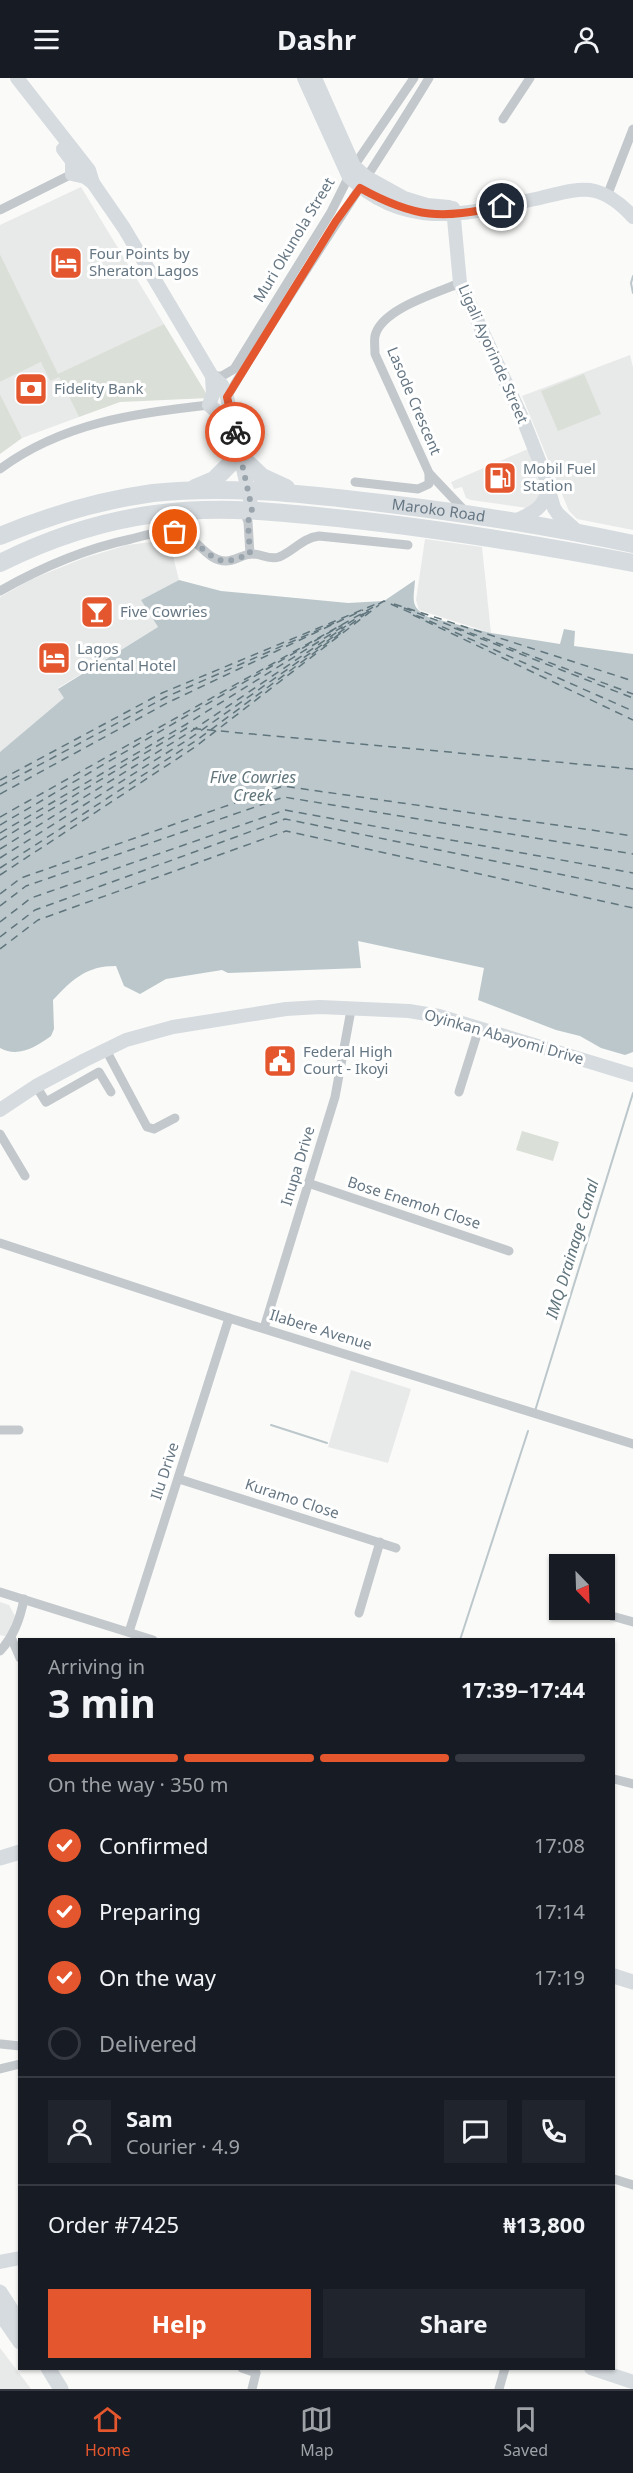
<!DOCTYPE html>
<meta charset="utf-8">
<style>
body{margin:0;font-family:"Noto Sans",sans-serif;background:#20242c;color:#f1f3f6;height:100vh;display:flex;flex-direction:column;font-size:22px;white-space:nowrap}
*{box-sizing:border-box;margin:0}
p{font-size:20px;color:#9ea1a6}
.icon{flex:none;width:33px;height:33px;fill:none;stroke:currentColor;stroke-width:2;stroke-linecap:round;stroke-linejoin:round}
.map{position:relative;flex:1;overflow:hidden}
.sheet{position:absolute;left:18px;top:1560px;width:597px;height:732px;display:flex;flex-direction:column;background:#171b24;border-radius:0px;box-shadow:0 2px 4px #0004}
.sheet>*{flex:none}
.needle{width:39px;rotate:157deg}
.fabs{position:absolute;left:549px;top:1476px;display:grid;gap:12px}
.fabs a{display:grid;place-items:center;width:66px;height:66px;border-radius:0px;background:#171b24;box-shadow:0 2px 4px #0004;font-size:30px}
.pin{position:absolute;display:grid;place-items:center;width:51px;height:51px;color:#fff;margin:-26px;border:3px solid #fff;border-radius:50%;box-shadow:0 2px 6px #0007}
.courier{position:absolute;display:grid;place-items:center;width:60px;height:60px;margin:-30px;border:4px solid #e4572e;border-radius:50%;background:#fff;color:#222;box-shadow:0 2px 8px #0007}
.overview em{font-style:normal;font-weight:700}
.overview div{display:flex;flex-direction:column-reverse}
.overview{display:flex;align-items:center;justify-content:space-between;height:102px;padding:0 30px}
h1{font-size:39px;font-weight:700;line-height:45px}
.bar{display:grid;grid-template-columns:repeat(4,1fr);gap:9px 6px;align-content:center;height:72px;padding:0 30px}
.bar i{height:8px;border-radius:4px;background:#363941}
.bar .selected{background:#e4572e}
.bar p{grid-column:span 4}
.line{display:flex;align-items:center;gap:15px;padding:0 30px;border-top:2px solid #363941}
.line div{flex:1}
.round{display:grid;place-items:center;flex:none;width:63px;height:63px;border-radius:0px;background:#20242c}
ol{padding:0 30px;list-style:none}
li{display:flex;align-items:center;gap:18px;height:66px}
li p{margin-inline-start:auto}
li .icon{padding:6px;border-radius:50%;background:#e4572e;color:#fff;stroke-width:4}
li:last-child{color:#9ea1a6}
li i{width:33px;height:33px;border:3px solid #363941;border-radius:50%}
.primary-button{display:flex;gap:12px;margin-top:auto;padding:12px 30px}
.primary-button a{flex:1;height:69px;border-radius:0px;background:#e4572e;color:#fff;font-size:24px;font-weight:700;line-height:69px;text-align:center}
.primary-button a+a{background:#20242c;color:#f1f3f6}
header{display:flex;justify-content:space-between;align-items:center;height:78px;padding:0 30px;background:#171b24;font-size:27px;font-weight:700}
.menu{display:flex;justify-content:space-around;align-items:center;height:84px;border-top:2px solid #363941;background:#171b24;font-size:16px;color:#9ea1a6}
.menu a{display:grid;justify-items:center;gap:3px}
.menu .selected{color:#e4572e}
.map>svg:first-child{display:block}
.built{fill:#e8e9e9}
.green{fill:#dadfd7}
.water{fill:#bbc7cb}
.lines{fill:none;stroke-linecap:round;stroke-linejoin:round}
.stream{stroke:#bbc7cb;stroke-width:2}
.ferry{stroke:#60757c;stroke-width:1.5;stroke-dasharray:8 6;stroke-linecap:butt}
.street{stroke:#c3c8cc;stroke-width:9}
.secondary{stroke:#d6dbdf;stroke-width:14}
.primary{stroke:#d6dbdf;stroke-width:15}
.highway{stroke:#d6dbdf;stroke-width:18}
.done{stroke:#99a4ac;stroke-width:6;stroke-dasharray:0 10.8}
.route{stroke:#e4572e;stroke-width:8}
.labels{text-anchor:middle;stroke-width:6;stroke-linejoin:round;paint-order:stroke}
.street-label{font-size:15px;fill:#657683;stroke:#fff}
.poi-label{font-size:15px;fill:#657683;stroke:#fff;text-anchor:start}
.water-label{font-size:16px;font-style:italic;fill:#60757c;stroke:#fff}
</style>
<header><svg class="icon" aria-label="menu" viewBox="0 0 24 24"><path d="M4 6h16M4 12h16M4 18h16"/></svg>Dashr<svg class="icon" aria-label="person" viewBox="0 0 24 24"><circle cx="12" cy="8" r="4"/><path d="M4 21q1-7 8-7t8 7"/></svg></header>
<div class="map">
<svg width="633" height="2311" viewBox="0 0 633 2311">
<rect width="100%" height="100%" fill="#fafaf8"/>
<g class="built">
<polygon points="81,109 164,246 58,297 0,176 0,147"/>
<polygon points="630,277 633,289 633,452 577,441 569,433 522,318"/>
<polygon points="41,284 59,299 79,339 22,360 0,316 0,304"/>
<polygon points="528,371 539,404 541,420 538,425 527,430 471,422 466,420 462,409 454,411 451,404"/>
<polygon points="425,461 482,469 491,555 419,532 416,522"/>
<polygon points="169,462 179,502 141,522 158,549 58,610 65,620 0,674 0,519 32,501 84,480 127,467"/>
<polygon points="351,1292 411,1311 388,1385 328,1369"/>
<polygon points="0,1524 9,1527 15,1538 9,1559 0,1557"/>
<polygon points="0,2270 22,2299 31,2311 0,2311"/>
</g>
<g class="green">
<polygon points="0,176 58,296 164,246 209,320 120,324 79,339 59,299 50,303 41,284 0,304"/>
<polygon points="584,296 601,336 558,353 541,313"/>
<polygon points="0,316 22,360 0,376"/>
<polygon points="522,1053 559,1064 553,1083 516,1072"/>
</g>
<path class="water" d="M179,502l42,11 127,12 36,-2 31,-21c-1,19 -6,27 13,37l63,16 69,11 4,-15 11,2 -1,15 59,8v398l-8,3 -24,-7 -21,-12 -24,-6 -78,-30 6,-32 -126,-27 3,27 -133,5 -6,-3 -56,9 -26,15 -16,-8 -8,-20c-30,0 -43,13 -63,34l1,29 -3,7c-15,11 -33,22 -51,12v-296l64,-54 -6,-9 100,-62 -17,-27z"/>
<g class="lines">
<g class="stream">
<polyline points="633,198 631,205 633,215"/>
<polyline points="535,1333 633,1015"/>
<polyline points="271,1347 327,1365"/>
<polyline points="460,1562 528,1353"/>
</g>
<g class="ferry">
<polyline points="394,526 633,603"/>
<polyline points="404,530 633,616"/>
<polyline points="362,537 371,532"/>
<polyline points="413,537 633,642"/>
<polyline points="454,550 633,620"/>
<polyline points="0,702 162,615 376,526"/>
<polyline points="0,708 166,619 341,542"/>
<polyline points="0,716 167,625 363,532"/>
<polyline points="0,739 384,523 633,633"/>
<polyline points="0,747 342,547"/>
<polyline points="0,755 185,647 363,536"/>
<polyline points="0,762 187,650 633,691"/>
<polyline points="0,771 190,654 346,548"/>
<polyline points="0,780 192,659 364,537"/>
<polyline points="0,790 197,662 342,554"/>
<polyline points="0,797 195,669 379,527"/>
<polyline points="0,816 21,800 283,708 633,758"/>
<polyline points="0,828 26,808 284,719 633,776"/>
<polyline points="0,844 31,820 285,732 633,795"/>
<polyline points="0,859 35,832 285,741 633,811"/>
<polyline points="0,871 38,842 286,753 633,830"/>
</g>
<g class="street">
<polyline points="503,41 530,0"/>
<polyline points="607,118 633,51"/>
<polyline points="0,132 72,96"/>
<polyline points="212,298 222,298 234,291 331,134 354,88 414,0"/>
<path d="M227,319c64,-109 137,-211 202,-319"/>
<path d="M0,391c62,-46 135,-56 209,-64"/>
<polyline points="429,395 465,433"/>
<path d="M355,404l63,7 11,-5v-11l-54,-119c0,-5 -1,-13 0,-18 6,-27 62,-43 85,-53"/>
<polyline points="243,431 248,444 250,476"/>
<path d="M0,513c42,-24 84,-42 131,-52 14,-4 30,-8 45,-7 21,3 29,29 50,29 9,0 17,-7 26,-7 10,0 17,6 27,3 15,-6 23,-19 40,-21l89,9"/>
<polyline points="106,972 147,1049 154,1051 175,1040"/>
<polyline points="36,1008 46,1024 99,994 111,1014"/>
<polyline points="459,1014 479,950"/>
<polyline points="0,1056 25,1098"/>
<polyline points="308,1105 509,1173"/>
<polyline points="0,1165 229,1240 633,1366"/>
<polyline points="264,1250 335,1019 351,932"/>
<polyline points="0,1352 19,1352"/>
<polyline points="179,1401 396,1470"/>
<polyline points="558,1507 560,1512"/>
<polyline points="0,1514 153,1562"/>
<polyline points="590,1532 633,1544"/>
<polyline points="359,1535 380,1464"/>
<polyline points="129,1554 229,1240"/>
<polyline points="11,1559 20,1580"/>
<path d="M0,1573c14,-15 20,-32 24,-52"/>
<polyline points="614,1701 633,1706"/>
<polyline points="1,1966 20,1968"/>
<polyline points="0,1991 20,1986"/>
<polyline points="614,2101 633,2107"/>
<polyline points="242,2290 256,2295 252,2311"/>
<polyline points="499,2311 505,2290"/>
</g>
<g class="secondary">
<polyline points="17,0 89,92 93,105 124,150 212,298 222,307 227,319 252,431"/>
<path d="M304,0l45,99c59,56 121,36 191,21 17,-4 38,-11 55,-7 16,4 28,15 38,26"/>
<polyline points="315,0 354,88 366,99 404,120 427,127 449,129"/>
<polyline points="63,71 72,83 72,96 85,99 93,105"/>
<polyline points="453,130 460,205 524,344 544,395 554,430 558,436 578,454"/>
<polyline points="212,298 213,316 209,327 221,337 229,357"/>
<path d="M517,442c16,-7 28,-13 31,-31"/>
<polyline points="0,1032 36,1008 85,982 126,962 173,949 286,931 320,929 409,933 439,938 633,997"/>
<polyline points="0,2184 20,2180"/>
<polyline points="591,2290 633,2304"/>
</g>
<g class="primary">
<polyline points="0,1780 20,1774"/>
<polyline points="614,1898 633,1904"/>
<polyline points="0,2214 20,2245"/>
<polyline points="0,2235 20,2264"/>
<polyline points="48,2290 61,2311"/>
</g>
<g class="highway">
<polyline points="242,380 262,399 286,410"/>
<polyline points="195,410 214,402 234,382"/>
<path id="s1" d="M0,458c48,-20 102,-36 153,-43 76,-8 153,1 228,10 85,10 168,23 252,41"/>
<path d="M0,485c48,-24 102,-42 155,-49 64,-9 127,-2 191,5 96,10 192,26 287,44"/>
</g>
</g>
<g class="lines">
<path class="done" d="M175,454c22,5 33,30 53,29 7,-1 15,-5 22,-7l-2,-32 4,-13 -17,-77"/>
<path class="route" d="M235,354l-8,-35 109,-176 24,-33c56,31 81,31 142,18"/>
</g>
<defs>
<g id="hotel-square" transform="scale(1.725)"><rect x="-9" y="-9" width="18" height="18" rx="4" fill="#e4572e" stroke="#fff"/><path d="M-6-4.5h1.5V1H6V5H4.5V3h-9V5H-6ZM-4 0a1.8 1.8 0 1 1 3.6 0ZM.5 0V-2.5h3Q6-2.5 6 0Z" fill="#fff"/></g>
<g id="bank-square" transform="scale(1.725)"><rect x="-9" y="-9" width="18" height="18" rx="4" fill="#e4572e" stroke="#fff"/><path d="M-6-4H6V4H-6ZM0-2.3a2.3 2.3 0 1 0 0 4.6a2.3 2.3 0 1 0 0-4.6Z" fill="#fff"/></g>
<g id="fuel-square" transform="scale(1.725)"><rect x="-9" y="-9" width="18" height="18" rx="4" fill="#e4572e" stroke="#fff"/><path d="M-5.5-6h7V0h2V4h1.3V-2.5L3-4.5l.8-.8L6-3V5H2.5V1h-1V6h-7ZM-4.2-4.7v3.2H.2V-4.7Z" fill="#fff"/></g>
<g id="bar-square" transform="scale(1.725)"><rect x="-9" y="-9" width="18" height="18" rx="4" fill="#e4572e" stroke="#fff"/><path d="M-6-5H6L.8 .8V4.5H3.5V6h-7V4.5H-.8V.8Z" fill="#fff"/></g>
<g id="civic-square" transform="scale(1.725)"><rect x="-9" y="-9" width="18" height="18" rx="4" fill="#e4572e" stroke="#fff"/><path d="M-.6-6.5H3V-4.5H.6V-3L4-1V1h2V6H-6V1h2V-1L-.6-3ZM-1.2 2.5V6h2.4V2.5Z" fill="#fff"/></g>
</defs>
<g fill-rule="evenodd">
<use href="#hotel-square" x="66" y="185"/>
<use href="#bank-square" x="31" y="311"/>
<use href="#fuel-square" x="500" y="400"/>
<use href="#bar-square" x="97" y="534"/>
<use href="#hotel-square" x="54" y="580"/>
<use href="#civic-square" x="280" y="983"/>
</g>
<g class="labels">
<g class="street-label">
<text transform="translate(294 162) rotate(-59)" y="5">Muri Okunola Street</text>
<text transform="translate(493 276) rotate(66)" y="5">Ligali Ayorinde Street</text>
<text transform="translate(414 323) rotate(67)" y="5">Lasode Crescent</text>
<text dy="5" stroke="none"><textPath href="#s1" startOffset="446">Maroko Road</textPath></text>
<text transform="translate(504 959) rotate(16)" y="5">Oyinkan Abayomi Drive</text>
<text transform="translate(298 1088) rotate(-73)" y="5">Inupa Drive</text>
<text transform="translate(414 1125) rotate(18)" y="5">Bose Enemoh Close</text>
<text transform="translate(321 1252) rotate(17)" y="5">Ilabere Avenue</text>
<text transform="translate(165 1393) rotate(-72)" y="5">Ilu Drive</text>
<text transform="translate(292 1421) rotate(18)" y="5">Kuramo Close</text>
</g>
<g class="poi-label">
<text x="89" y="181">Four Points by<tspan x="89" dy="17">Sheraton Lagos</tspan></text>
<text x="54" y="316">Fidelity Bank</text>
<text x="523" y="396">Mobil Fuel<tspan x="523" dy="17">Station</tspan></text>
<text x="120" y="539">Five Cowries</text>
<text x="77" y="576">Lagos<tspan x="77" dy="17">Oriental Hotel</tspan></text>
<text x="303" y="979">Federal High<tspan x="303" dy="17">Court - Ikoyi</tspan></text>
</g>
<g class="water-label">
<text x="253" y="705">Five Cowries<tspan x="253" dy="18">Creek</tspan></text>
<text transform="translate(572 1171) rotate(-73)" y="6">IMQ Drainage Canal</text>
</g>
</g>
</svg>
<div class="fabs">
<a><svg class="needle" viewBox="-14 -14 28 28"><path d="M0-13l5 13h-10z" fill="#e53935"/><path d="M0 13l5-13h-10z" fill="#9ea1a6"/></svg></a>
</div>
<div class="pin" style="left:175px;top:454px;background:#ea580c"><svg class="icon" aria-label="bag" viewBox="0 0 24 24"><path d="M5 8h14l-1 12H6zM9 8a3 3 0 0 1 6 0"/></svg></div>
<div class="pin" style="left:502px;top:128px;background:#1f2937"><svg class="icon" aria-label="home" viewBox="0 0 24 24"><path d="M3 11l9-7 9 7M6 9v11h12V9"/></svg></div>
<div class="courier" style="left:235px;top:354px"><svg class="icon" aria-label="bike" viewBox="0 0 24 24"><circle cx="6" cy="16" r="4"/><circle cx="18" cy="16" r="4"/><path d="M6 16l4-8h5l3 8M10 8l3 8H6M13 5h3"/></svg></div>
<section class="sheet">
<div class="overview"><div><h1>3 min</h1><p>Arriving in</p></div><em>17:39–17:44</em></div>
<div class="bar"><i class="selected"></i><i class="selected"></i><i class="selected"></i><i></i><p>On the way · 350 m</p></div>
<ol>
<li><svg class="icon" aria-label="check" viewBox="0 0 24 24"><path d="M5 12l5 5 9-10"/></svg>Confirmed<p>17:08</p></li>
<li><svg class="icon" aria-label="check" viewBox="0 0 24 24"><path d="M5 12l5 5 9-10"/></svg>Preparing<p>17:14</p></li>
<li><svg class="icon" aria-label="check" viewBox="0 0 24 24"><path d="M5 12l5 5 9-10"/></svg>On the way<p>17:19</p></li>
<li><i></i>Delivered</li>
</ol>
<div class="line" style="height:108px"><a class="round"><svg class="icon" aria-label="person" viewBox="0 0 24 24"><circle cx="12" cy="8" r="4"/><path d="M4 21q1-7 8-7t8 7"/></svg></a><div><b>Sam</b><p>Courier · 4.9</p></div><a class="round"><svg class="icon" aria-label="chat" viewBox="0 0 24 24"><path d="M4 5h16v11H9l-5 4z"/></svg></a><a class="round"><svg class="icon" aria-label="phone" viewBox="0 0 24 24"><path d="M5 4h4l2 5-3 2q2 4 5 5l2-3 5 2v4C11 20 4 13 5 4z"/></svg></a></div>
<div class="line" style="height:78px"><div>Order #7425</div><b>₦13,800</b></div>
<div class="primary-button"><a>Help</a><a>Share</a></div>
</section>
</div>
<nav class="menu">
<a class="selected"><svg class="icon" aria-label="home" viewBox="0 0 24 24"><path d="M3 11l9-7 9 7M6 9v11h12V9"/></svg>Home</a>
<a><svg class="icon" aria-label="map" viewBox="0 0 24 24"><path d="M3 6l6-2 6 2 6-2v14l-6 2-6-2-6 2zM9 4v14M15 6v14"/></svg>Map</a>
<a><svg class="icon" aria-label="saved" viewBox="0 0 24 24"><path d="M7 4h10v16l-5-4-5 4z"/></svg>Saved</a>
</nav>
